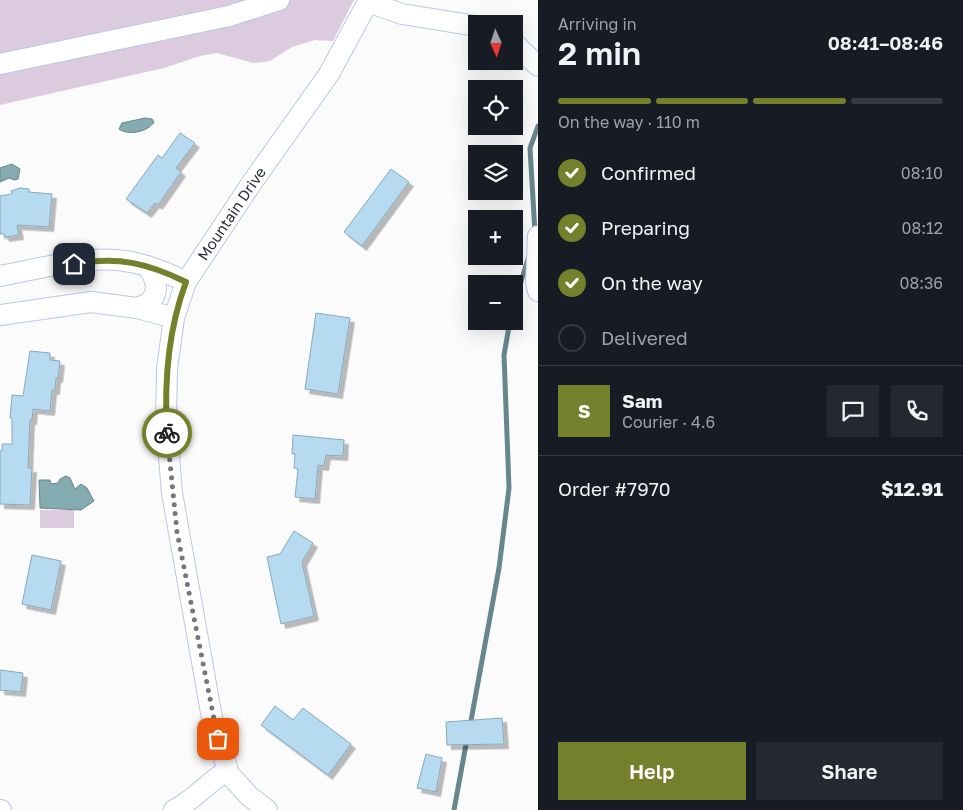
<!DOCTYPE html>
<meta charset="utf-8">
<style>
body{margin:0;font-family:"Golos Text",sans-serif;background:#242831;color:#f1f3f6;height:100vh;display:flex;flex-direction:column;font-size:19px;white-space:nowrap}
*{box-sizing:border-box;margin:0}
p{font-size:16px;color:#9ea1a6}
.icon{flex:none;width:28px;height:28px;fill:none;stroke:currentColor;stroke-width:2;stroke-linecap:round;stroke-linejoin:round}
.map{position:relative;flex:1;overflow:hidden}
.details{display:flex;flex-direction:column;background:#171b24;width:425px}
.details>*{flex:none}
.needle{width:32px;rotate:177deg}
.buttons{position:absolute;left:468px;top:15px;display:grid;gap:10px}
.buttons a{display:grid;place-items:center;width:55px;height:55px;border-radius:0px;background:#171b24;box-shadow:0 5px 20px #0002;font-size:25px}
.pin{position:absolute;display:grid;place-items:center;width:42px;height:42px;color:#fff;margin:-21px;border-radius:10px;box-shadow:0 2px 8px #0006}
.courier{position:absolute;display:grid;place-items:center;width:50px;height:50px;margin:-25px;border:4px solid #75802c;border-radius:50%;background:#fff;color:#222;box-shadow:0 1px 6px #0007}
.overview em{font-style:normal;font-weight:600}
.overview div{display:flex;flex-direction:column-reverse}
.overview{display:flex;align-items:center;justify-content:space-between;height:85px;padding:0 20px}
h1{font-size:32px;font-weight:600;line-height:38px}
.bar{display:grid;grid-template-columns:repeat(4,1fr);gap:8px 5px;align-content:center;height:60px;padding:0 20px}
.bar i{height:6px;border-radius:4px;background:#363941}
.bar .on{background:#75802c}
.bar p{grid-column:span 4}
.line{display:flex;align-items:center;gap:12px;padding:0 20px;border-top:1px solid #363941}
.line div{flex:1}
.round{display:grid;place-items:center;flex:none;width:52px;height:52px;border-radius:0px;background:#242831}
ol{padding:0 20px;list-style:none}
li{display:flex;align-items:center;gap:15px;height:55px}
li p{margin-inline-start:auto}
li .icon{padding:5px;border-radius:50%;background:#75802c;color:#fff;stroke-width:4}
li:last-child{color:#9ea1a6}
li i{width:28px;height:28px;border:2px solid #363941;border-radius:50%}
.action{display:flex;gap:10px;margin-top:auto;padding:10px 20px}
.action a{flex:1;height:58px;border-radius:0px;background:#75802c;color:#fff;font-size:20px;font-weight:600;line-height:58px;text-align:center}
.action a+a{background:#242831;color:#f1f3f6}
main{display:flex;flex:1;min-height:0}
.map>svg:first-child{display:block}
.green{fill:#dccade}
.water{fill:#83abb0;stroke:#68868e}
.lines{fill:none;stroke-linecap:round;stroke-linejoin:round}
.stream{stroke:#68868e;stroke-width:5}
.building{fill:#b6daef;stroke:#86a9bd;filter:url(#shadow)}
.minor-casing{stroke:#b8c8e8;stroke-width:22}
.minor{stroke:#fff;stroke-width:20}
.done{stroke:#737780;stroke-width:5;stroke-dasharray:0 9}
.route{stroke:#75802c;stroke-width:6}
.labels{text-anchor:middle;stroke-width:5;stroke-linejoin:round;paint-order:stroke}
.street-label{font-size:15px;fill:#2a303d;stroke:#fff}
</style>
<main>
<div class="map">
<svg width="538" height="810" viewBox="0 0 538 810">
<defs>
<filter id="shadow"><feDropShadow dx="4.5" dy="4.5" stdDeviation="0" flood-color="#0004"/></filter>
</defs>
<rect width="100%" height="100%" fill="#fbfbfb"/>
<g class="green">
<polygon points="0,0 354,0 333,41 315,40 292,47 270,61 253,63 217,53 200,56 164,68 0,105"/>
<rect x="40" y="510" width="34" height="18"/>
</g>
<g class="water">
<path d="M145,118l7,1 2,3c-6,10 -26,14 -35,7l3,-6z"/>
<polygon points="12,164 20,169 18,179 15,180 9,178 0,182 0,168"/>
<polygon points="66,476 70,478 75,489 81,484 87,488 94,501 81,510 40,508 39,480 50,480 51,484 58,483 60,479"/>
</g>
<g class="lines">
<g class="stream">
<polyline points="535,233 530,148 538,126"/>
<polyline points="514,304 529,256"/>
<polyline points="470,726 499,568 509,488 504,355 510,321"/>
<polyline points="454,810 467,739"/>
</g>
</g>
<g class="building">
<polygon points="180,133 195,143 176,168 181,172 158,205 155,203 147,213 126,199 158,155 162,158"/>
<polygon points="391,169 409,182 362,246 344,232"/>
<polygon points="20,188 29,189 29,192 52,194 49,227 17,225 19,235 5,237 4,234 0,234 0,196 12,194 11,191"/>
<polygon points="316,313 350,318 338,394 305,389"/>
<polygon points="30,351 50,353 50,360 60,361 58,378 56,378 55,390 52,390 50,411 33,409 32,420 30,420 28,468 32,468 30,505 0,504 0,451 2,451 2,444 12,444 12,418 10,418 12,395 23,396"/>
<polygon points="293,435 344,440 343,456 326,455 324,466 318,465 315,499 295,497 298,469 294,468 295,454 292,454"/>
<polygon points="294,531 313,543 302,562 314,616 281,624 267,557 280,554"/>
<polygon points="32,555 61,561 51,610 22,604"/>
<polygon points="0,670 23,673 21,692 0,690"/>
<polygon points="275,706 293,720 303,708 351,744 328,775 261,725"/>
<polygon points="502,718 504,744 447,745 446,722"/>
<polygon points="426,754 442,758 436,792 417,788"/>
</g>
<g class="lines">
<g class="minor-casing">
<g id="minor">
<polyline points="368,2 402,14 476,26"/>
<polyline points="514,43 538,66"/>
<polyline points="0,64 229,16 279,0"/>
<polyline points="538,236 536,282 538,291"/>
<path d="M0,276c37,-7 89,-21 125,-15 21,3 43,12 61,21"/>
<path d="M137,308c22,-6 24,-24 10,-42"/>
<polyline points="0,315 91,302 137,308 174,318"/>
<polyline points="0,810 1,810"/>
<path d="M174,810c20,-10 34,-28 53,-39"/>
<polyline points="267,810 249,796 229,774 212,718 172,493 166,420 167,369 174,318 186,282 251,184 329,74 369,0"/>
</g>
</g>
<use href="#minor" class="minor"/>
</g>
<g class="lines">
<polyline class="done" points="167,433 177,532 218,739"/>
<path class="route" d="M74,264c44,-8 73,-1 112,18 -18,48 -22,99 -19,151"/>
</g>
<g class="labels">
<g class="street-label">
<text transform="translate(232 214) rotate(-56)" y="5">Mountain Drive</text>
</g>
</g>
</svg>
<div class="buttons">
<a><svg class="needle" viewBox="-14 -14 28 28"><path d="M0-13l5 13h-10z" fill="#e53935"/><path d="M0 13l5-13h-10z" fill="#9ea1a6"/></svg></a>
<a><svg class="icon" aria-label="locate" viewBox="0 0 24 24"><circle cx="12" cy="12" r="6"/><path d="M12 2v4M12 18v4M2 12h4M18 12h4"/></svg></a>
<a><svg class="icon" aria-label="layers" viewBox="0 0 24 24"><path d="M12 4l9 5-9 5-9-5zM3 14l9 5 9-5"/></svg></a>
<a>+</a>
<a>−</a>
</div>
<div class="pin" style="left:218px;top:739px;background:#ea580c"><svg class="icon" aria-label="bag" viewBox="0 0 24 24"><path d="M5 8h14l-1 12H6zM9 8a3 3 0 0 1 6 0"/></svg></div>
<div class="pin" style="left:74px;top:264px;background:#1f2937"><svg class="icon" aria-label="home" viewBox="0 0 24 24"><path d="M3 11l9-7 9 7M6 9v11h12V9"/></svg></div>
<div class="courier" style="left:167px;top:433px"><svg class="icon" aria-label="bike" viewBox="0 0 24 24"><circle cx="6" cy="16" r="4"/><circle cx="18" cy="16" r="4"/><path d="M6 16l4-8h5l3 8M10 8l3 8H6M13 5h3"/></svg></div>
</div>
<section class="details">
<div class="overview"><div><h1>2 min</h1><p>Arriving in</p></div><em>08:41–08:46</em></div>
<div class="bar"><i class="on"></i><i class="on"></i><i class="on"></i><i></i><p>On the way · 110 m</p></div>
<ol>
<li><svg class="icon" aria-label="check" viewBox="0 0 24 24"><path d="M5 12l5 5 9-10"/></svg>Confirmed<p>08:10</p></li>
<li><svg class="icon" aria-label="check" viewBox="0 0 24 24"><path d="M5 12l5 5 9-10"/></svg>Preparing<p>08:12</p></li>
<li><svg class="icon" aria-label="check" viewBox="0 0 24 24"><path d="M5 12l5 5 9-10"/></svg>On the way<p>08:36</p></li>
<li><i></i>Delivered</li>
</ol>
<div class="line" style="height:90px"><b class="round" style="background:#75802c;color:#fff">S</b><div><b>Sam</b><p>Courier · 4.6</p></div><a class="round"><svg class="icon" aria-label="chat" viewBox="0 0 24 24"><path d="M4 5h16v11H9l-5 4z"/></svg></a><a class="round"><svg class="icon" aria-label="phone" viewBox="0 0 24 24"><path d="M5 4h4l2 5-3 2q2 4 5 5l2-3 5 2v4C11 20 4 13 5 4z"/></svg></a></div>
<div class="line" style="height:65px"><div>Order #7970</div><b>$12.91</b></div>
<div class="action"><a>Help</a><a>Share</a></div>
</section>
</main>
